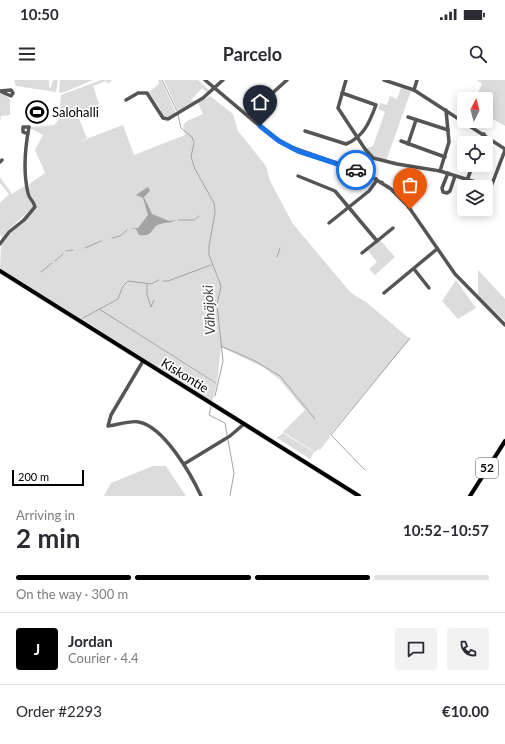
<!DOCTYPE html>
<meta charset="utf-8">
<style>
body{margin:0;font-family:Lato,sans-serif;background:#f2f2f3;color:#2b2b33;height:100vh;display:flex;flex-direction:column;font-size:15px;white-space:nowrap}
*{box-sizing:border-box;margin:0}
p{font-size:13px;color:#7c7c81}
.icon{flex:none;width:22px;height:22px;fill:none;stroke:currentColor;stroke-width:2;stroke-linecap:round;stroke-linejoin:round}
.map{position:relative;height:416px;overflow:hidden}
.panel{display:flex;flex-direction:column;background:#fff;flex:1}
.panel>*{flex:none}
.needle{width:26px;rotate:6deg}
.tools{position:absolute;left:457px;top:12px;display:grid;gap:8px}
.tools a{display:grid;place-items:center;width:36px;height:36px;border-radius:4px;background:#fff;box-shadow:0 2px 10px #0003;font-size:20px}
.scale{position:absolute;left:12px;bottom:10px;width:72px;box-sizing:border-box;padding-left:4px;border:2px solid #000;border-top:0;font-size:11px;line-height:14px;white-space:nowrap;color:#000;-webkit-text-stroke:3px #fff;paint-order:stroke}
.pin{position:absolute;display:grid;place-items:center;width:34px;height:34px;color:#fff;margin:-41px -17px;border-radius:50% 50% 50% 0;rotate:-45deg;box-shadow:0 0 4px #0007}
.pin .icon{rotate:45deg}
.courier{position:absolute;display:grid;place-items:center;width:40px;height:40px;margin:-20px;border:3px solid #1a73e8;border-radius:50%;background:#fff;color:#222;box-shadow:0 1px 5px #0007}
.summary em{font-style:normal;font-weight:700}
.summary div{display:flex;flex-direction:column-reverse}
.summary{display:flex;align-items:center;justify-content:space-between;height:68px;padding:0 16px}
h1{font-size:26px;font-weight:700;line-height:30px}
.bar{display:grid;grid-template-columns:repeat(4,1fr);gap:6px 4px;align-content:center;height:48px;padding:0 16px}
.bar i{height:5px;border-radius:3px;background:#e1e1e2}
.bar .on{background:#000}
.bar p{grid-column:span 4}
.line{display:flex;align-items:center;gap:10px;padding:0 16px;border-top:1px solid #e1e1e2}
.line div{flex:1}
.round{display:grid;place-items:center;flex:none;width:42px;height:42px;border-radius:4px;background:#f2f2f3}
.status{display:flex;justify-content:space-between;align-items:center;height:28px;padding:0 20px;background:#fff;direction:ltr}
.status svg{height:11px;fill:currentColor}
header{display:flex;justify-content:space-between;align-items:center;height:52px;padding:0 16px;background:#fff;font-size:18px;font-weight:700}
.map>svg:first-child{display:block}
.green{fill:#dcdcdc}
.water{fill:#a3a3a3}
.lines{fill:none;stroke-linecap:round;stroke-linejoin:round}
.stream{stroke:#a3a3a3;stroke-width:1}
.major-casing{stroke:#dbdbdb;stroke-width:5}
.minor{stroke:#555;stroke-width:3.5}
.major{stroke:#000;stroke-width:4}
.done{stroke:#595959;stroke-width:4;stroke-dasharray:0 7.2}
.route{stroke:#1a73e8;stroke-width:5}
.labels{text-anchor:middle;stroke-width:3.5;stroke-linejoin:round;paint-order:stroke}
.shield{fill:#fff;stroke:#4c4c4c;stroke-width:1}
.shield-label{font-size:12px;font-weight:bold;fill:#000}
.poi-label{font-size:13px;fill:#000;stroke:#fff;text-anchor:start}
.street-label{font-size:13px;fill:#000;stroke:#fff}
.water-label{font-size:14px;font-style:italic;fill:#444;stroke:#fff}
</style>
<div class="status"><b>10:50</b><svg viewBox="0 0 49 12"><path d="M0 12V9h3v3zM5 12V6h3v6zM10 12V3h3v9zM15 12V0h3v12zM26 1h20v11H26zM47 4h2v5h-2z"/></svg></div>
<header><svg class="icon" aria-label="menu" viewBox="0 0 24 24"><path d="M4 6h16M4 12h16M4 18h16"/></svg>Parcelo<svg class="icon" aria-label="search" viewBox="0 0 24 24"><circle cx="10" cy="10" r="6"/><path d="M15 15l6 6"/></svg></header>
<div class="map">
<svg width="505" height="416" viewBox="0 0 505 416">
<rect width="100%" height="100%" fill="#fff"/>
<g class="green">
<polygon points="14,0 49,0 49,7 51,8 53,0 58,0 56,12 16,6"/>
<polygon points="60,0 93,0 65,12 59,13"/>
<polygon points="101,0 112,0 108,4 106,1 93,6 99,24 77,34 87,58 76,63 123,45 134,75 185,55 183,45 187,41 203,34 198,23 210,16 233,34 238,51 266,86 270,101 293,144 351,213 366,222 410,259 329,356 330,357 320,370 318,369 315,372 283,352 305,330 279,299 263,287 221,267 217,303 125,245 217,304 212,322 0,189 1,167 9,154 37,129 36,124 30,113 29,104 45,93 35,70 44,53 43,55 30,48 31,47 54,45 59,39 61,15"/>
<polygon points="158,0 161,0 176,33 169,37 163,36 160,31 161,30 149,12 159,4"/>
<polygon points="164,0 198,0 209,10 207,13 202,8 191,20 195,21 178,31"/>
<polygon points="477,0 505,0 505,46 486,35 486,19 477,19 476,17 482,4"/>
<polygon points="401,8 411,11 386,81 373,76 367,68 373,66 385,32 378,29 380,23 387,25 390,16 397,19"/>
<polygon points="0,13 6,15 13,23 10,21 10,35 1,36 0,42"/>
<polygon points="0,97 12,114 26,105 27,116 33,127 6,152 0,161 2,157 0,154 0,123 9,114 0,103"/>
<polygon points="380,160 395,177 375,195 369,189 377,182 368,171"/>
<polygon points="478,190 505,219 505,241 478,215"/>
<polygon points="456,200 476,228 458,239 442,221"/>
<polygon points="283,353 314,372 310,379 277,358"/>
<polygon points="153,386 166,386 186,416 104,416 111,403"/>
</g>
<path class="water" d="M148,107l2,4 -6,6 8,17 17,7 7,-1c-4,3 -10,2 -16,4 -11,4 -5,13 -21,11l-3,-6h-7l9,-1 10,-13 -5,-17 -7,-3z"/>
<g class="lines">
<g class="stream">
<polyline points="162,0 177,31"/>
<polyline points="178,35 181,48 192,57 194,63 191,77 195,89 214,123 215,133 209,166 209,175 221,206 217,225 223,281 215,316"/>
<polyline points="178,140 194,140 199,136"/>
<polyline points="112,158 120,156 127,150"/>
<polyline points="85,168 101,161"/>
<polyline points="66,171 73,170"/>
<polyline points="277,177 280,168"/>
<polyline points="55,181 63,174"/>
<polyline points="41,192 52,183"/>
<polyline points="163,201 168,201 211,185"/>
<polyline points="147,204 147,215 151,227 154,220"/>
<polyline points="99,229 216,303"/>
<polyline points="83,238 118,219 123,206 128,201 151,204 159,200"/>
<polyline points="221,266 255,281 280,296 315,339"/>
<polyline points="211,327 209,335 225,343 227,355"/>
<polyline points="228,360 234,393 230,416"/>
<polyline points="365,390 331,355 410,258"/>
</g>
<g class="major-casing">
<g id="major">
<polyline points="0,191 359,416"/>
<polyline points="470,416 505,361"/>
</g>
</g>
<g class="minor">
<polyline points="205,0 268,53 288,66 367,94 391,109 408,126 455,194 505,245"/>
<polyline points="346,0 338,28 365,69 373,78 397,84 440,91 488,106 492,104 505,70"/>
<polyline points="384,0 414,10 505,69"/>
<polyline points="414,10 417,0"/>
<polyline points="0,11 11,10 13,13 11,16 2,12"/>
<polyline points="126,20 138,13 147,13 163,38 168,39 203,18 223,0"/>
<polyline points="248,35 287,0"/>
<polyline points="408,37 448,50"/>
<path d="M305,51l41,13c18,-7 24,-23 30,-39l-34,-12"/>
<polyline points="401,61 445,77"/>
<polyline points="481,63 484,54"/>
<polyline points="408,64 416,40"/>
<polyline points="0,82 2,80"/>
<polyline points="440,91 449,62 446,30"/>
<polyline points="448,93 442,108 443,112 447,113 450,111 455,96"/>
<polyline points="298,96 335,111 377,161 362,173"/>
<polyline points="467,100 473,85"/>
<polyline points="329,143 369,111 377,100"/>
<polyline points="377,161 393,148"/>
<path d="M0,164l9,-12 15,-12 11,-13c-1,-6 -6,-8 -7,-14 -5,-21 -3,-45 1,-66h-6v5l5,2"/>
<polyline points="414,189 429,208"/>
<polyline points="384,213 437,169"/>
<path d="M143,281l-32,54 -3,11c8,-1 24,-6 31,-4 25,5 52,52 62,74"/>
<polyline points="184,384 230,356 244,344"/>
</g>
<use href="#major" class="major"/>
</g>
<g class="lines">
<path class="done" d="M356,90c21,7 41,21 54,39"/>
<polyline class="route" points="260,46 279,61 298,71 356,90"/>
</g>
<defs>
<g id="stadium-ring" transform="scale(1.15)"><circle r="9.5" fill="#fff" stroke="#000" stroke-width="1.5"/><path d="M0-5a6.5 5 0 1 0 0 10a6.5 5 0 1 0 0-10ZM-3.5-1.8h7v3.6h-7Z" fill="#000"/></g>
</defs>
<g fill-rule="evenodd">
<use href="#stadium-ring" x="37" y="32"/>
</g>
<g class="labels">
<rect class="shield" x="476" y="378" width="22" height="20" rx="3"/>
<g class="shield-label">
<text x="487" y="392">52</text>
</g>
<g class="poi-label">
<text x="52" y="37">Salohalli</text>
</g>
<g class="street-label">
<text transform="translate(185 295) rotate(32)" y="5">Kiskontie</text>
</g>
<g class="water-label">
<text transform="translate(209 230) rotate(-93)" y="5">Vähäjoki</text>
</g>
</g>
</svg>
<div class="tools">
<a><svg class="needle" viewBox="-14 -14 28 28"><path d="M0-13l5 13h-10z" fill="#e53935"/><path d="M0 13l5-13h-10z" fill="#7c7c81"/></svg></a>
<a><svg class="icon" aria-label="locate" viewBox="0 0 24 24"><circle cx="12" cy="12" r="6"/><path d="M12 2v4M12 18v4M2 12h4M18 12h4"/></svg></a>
<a><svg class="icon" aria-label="layers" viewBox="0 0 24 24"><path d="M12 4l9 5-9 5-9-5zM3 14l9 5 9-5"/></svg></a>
</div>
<div class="scale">200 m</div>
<div class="pin" style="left:410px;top:129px;background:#ea580c"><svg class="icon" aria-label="bag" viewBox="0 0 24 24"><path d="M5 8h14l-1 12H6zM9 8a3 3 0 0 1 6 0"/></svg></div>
<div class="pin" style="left:260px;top:46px;background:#1f2937"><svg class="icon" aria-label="home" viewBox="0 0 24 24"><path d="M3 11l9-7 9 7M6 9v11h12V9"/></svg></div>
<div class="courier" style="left:356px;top:90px"><svg class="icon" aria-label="car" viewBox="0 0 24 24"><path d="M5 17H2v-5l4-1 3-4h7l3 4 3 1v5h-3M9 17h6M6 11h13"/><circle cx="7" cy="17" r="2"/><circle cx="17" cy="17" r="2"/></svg></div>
</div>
<section class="panel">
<div class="summary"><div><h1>2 min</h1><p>Arriving in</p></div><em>10:52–10:57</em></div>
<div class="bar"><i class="on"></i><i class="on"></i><i class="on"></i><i></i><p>On the way · 300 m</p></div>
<div class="line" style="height:72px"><b class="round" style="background:#000;color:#fff">J</b><div><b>Jordan</b><p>Courier · 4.4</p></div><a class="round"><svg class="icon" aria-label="chat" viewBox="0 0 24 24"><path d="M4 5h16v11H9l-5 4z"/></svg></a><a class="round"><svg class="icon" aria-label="phone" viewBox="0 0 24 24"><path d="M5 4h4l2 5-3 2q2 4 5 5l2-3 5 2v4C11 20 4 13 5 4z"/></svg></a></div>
<div class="line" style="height:52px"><div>Order #2293</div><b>€10.00</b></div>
</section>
